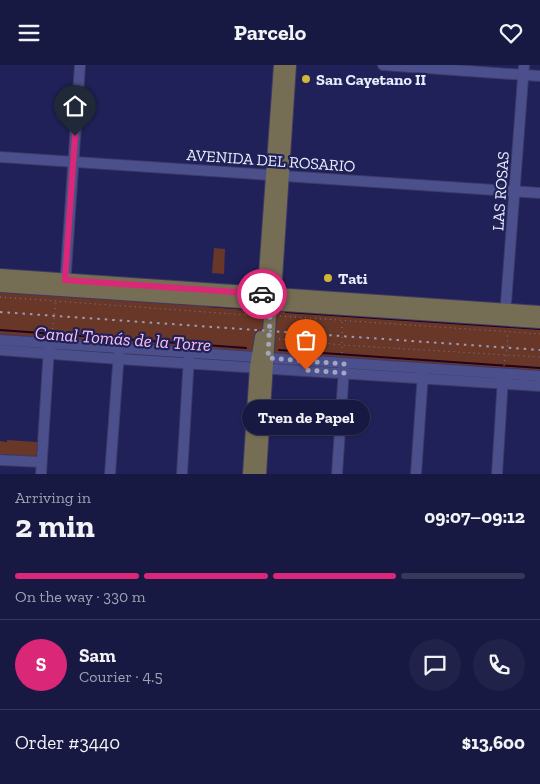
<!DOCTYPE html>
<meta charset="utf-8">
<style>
body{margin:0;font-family:"Zilla Slab",serif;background:#212249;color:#f1f3f6;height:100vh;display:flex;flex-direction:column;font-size:19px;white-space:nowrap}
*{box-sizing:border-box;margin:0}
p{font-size:16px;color:#9fa0b2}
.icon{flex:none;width:28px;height:28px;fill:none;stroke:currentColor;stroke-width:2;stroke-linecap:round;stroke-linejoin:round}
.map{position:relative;height:409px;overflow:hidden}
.sheet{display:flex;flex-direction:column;background:#181942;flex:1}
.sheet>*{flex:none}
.pin{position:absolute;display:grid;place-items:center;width:42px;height:42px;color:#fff;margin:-51px -21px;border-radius:50% 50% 50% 0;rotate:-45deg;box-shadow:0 0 5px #0007}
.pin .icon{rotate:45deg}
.courier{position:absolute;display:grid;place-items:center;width:50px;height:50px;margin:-25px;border:4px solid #db2777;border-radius:50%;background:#fff;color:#222;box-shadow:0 1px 6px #0007}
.bubble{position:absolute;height:35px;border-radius:18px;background:#181942;box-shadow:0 1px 4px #0004,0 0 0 1px #36385b;font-size:16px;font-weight:800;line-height:35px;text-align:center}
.headline em{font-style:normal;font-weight:800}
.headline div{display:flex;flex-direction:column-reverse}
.headline{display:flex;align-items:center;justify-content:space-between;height:85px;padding:0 15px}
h1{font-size:32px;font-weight:800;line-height:38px}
.bar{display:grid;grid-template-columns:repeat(4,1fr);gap:8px 5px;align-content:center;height:60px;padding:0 15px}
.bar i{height:6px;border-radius:4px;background:#36385b}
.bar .selected{background:#db2777}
.bar p{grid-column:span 4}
.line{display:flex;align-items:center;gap:12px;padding:0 15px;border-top:1px solid #36385b}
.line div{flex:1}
.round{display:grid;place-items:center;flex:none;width:52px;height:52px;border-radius:26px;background:#212249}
header{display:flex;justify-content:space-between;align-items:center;height:65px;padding:0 15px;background:#181942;font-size:22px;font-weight:800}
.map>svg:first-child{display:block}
.green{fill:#683727}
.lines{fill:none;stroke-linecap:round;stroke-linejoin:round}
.stream{stroke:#23021c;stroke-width:2}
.minor-casing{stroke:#3e3865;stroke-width:12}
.major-casing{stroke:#3e3865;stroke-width:14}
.path{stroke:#7b7da1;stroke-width:1;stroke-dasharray:1 4;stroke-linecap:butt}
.minor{stroke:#4b508c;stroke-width:10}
.major{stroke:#766e54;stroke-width:12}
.rail{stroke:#9a9cba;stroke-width:2;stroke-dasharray:2.5 5;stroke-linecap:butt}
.done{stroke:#a3a6c2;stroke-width:5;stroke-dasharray:0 9}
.route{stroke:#db2777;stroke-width:6}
.poi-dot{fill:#d0b736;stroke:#202158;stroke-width:2}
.labels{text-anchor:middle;stroke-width:4.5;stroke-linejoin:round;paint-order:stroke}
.poi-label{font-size:16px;font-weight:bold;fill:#eaedfb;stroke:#202158;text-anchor:start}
.street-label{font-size:16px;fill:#eaedfb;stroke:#202158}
.water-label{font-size:18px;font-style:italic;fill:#fdc0eb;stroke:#202158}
</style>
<header><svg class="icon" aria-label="menu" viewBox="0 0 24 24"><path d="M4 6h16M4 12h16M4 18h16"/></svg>Parcelo<svg class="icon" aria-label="heart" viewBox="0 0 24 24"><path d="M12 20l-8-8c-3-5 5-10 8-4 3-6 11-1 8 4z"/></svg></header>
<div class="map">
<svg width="540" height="409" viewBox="0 0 540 409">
<rect width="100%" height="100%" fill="#202158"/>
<g class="green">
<polygon points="214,183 225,184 224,209 212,208"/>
<polygon points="0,210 540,247 540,311 0,275"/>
<polygon points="7,375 37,377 37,389 34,392 0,389 0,376 7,377"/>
</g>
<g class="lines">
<g class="stream">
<polyline points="208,241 249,244"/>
<polyline points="286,247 540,264"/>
<polyline points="0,265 246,283"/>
<polyline points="279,285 540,303"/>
</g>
<g class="minor-casing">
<g id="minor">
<polyline points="383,0 540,11"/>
<polyline points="0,92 540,128"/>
<polyline points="65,221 80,0"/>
<polyline points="505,251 524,0"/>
<polyline points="0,275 540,311"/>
<polyline points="0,285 119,294 540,321"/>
<polyline points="0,395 41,397"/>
<polyline points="41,409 49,283"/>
<polyline points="110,409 119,287"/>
<polyline points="182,409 189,292"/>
<polyline points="337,409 344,303"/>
<polyline points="416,409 423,308"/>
<polyline points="497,409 503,313"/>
</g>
</g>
<g class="major-casing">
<g id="major">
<polyline points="0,210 540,247"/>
<polyline points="0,221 540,257"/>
<polyline points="263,237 280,0"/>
<polyline points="249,409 256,302 261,272"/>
<polyline points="260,409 270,251 275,229 290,0"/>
</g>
</g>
<g class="path">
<polyline points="0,232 261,251"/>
<polyline points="280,251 540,269"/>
<polyline points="342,257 342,290"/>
<polyline points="52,269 56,238"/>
<polyline points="279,274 342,280 540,292"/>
<path d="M504,301c2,-13 5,-20 3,-33"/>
</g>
<use href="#minor" class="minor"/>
<use href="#major" class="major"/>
<polyline class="rail" points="0,247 540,285"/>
</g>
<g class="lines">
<polyline class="done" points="262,229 275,230 270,251 268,293 344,299 344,308 306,305"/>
<polyline class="route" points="75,71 65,215 262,229"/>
</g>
<g class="poi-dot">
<circle cx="306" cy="14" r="5"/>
<circle cx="328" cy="213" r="5"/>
</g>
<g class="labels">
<g class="poi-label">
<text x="316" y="20">San Cayetano II</text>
<text x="338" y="219">Tati</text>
</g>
<g class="street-label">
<text transform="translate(271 95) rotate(4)" y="6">AVENIDA DEL ROSARIO</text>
<text transform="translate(500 126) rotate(-86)" y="6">LAS ROSAS</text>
</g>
<g class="water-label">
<text transform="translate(123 274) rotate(4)" y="6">Canal Tomás de la Torre</text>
</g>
</g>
</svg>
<div class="pin" style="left:306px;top:305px;background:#ea580c"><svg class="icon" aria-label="bag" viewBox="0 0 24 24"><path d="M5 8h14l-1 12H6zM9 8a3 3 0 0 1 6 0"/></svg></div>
<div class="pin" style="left:75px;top:71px;background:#1f2937"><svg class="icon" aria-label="home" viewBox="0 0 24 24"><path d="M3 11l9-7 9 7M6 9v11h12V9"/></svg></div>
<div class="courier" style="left:262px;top:229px"><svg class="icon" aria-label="car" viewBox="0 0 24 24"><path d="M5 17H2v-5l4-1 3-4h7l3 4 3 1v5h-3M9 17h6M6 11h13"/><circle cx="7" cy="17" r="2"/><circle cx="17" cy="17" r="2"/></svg></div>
<div class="bubble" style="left:242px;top:335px;width:128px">Tren de Papel</div>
</div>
<section class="sheet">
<div class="headline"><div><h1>2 min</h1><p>Arriving in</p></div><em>09:07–09:12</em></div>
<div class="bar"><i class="selected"></i><i class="selected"></i><i class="selected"></i><i></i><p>On the way · 330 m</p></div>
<div class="line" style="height:90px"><b class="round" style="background:#db2777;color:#fff">S</b><div><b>Sam</b><p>Courier · 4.5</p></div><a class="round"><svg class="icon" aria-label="chat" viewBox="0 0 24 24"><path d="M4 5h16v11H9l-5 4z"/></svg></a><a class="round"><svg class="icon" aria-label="phone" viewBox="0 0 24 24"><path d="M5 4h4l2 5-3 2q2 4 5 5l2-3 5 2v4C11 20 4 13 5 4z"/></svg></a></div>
<div class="line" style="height:65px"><div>Order #3440</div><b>$13,600</b></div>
</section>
